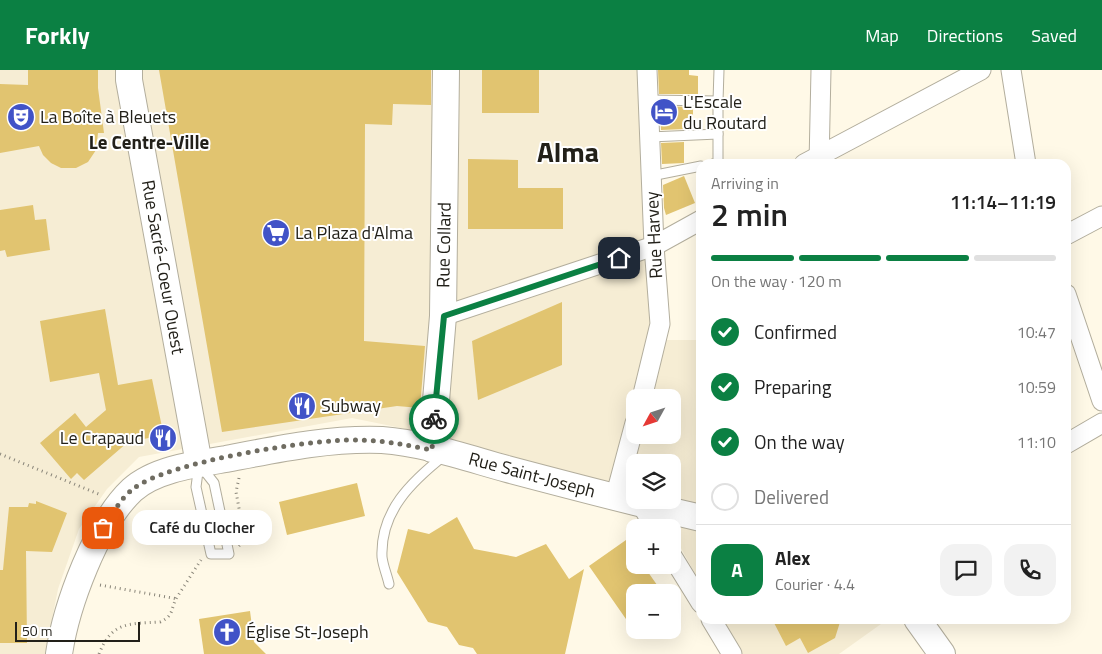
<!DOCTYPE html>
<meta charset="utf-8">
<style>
body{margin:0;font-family:"Titillium Web",sans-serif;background:#f2f2f2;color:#222;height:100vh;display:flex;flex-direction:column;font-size:19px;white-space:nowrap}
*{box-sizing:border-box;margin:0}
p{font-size:16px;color:#767676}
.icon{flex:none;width:28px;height:28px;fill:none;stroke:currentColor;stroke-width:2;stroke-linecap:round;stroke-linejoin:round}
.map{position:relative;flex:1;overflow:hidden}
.sheet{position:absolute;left:696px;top:89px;width:375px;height:465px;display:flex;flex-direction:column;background:#fff;border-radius:15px;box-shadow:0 5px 20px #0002}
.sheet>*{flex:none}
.needle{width:32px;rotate:230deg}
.buttons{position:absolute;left:626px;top:319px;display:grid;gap:10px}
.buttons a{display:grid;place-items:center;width:55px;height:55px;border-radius:10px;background:#fff;box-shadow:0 5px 20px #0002;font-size:25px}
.scale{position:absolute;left:15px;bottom:12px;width:125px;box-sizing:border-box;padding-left:5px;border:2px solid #222019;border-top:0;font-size:14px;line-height:18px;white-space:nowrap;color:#222019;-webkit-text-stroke:4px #fff;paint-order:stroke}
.pin{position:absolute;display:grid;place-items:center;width:42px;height:42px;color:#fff;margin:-21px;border-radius:10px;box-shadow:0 2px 8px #0006}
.courier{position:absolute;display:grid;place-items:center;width:50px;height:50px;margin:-25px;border:4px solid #0b8043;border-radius:50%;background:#fff;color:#222;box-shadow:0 1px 6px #0007}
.bubble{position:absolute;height:35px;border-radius:15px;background:#fff;box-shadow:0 5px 20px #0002;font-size:16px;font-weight:600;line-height:35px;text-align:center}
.summary em{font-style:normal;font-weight:600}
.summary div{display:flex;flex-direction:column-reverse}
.summary{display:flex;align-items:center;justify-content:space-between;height:85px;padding:0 15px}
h1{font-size:32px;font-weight:600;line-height:38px}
.bar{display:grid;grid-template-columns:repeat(4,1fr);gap:8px 5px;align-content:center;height:60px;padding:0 15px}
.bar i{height:6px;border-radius:4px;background:#e0e0e0}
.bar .active{background:#0b8043}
.bar p{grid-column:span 4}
.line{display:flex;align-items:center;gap:12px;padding:0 15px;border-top:1px solid #e0e0e0}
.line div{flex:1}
.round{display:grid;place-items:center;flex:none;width:52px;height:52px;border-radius:15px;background:#f2f2f2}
ol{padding:0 15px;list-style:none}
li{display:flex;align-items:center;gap:15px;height:55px}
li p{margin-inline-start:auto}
li .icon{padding:5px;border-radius:50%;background:#0b8043;color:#fff;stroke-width:4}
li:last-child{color:#767676}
li i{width:28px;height:28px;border:2px solid #e0e0e0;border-radius:50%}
header{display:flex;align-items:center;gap:30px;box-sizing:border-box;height:70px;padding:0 25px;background:#0b8043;color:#fff}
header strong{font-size:24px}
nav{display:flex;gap:28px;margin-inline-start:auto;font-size:18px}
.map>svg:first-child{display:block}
.built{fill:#f6edd4;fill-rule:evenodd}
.building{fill:#e1c470}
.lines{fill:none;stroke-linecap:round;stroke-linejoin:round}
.lane-casing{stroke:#b3ae9d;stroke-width:11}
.street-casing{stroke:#b3ae9d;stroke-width:21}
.secondary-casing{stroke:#b3ae9d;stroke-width:28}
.path{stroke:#898579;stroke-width:3;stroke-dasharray:1 4;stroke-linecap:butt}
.lane{stroke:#fff;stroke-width:9}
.street{stroke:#fff;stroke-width:19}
.secondary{stroke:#fff;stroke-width:26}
.done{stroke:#6f6c61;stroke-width:5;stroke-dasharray:0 9}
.route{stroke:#0b8043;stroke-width:6}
.labels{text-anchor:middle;stroke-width:4;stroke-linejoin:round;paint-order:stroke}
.poi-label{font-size:18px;fill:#222019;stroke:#fff;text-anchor:start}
.street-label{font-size:18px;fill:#222019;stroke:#fff}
.neighbourhood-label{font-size:19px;font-weight:bold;fill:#222019;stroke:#fff}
.town-label{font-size:28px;font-weight:bold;fill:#222019;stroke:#fff}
</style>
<header>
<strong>Forkly</strong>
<nav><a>Map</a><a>Directions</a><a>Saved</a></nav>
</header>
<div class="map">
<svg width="1102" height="584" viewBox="0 0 1102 584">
<rect width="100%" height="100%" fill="#fff9e7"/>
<g class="built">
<path d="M0,0h643l10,270h48v244l-28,-50 -1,-6 -3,-1 -16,-27h19v-38h-37v32l-219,-63 -64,-13 -213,39 -32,32 -28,40 -21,60 -13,65h-45zM635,328h37v37h-37z"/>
<polygon points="721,549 888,549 839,584 741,584"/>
</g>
<g class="building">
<polygon points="28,0 98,0 98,18 104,63 98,63 96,80 88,92 76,98 61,98 51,93 43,85 39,76 0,83 0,14 28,15"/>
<polygon points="159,0 431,0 431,35 393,34 392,55 365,54 364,271 425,276 420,338 397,336 222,362"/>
<rect x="482" y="0" width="57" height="43"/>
<polygon points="658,0 689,0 689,5 698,6 698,24 659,24"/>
<polygon points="660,36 693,37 693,48 685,49 685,59 661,60"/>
<polygon points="684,72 684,93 662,94 661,73"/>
<polygon points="468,89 518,90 518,118 563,118 563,159 468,159"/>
<polygon points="684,106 695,133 666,145 664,138 663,115"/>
<polygon points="33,135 35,150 46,149 50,180 7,187 5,180 0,181 0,140"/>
<polygon points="562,232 562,295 478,330 472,271"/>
<polygon points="105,239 118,315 152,309 162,357 159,366 128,372 84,410 77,403 71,409 40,373 75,343 86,357 106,340 99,303 50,312 40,251"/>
<polygon points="357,413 365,446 287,465 279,432"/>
<polygon points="36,431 67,443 52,482 26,481 27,573 0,573 0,500 3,500 9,437 28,437 29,433 36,434"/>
<polygon points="457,447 474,479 516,487 546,474 569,509 584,499 565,584 477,584 473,578 459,575 447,557 428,552 397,502 408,459 429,464"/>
<polygon points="626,470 635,484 635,495 643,495 662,522 635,522 635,562 589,496"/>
<polygon points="250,541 254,572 266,584 204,584 199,549"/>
<polygon points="772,549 841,549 835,568 808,583 800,568 786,576"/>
</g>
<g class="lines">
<g class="lane-casing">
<g id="lane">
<polyline points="648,30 718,31 719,0"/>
<polyline points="650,67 718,64"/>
<polyline points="713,94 718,93 718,31"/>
<polyline points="651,106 701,96"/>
<polygon points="199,394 214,413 229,484 211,484 196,417"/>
<path d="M389,514c-2,-9 -6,-18 -7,-27 -2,-46 30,-76 63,-102"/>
</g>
</g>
<g class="street-casing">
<g id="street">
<polyline points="1011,0 1026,94"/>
<polyline points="804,94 981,0"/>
<polyline points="819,94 821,0"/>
<polyline points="1066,165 1102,146"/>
<polyline points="1066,224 1102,331"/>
<polyline points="443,246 654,176 701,150"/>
<polyline points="642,328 660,254 654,176 647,0"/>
<polyline points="1066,374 1102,353"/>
<polyline points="615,428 635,353"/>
<polyline points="641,434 655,458"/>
<polyline points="672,486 701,533"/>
<polyline points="711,549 732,584"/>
</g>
</g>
<g class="secondary-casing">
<g id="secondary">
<polyline points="129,0 129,10 199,394"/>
<polyline points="432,379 443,246 446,0"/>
<polyline points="917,549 942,584"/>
<path d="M59,584c7,-48 37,-130 73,-164 23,-21 64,-26 94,-31 52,-10 103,-21 156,-19 42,3 85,18 125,29 64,17 129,34 194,49"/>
</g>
</g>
<g class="path">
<polyline points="0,384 101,425"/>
<polyline points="239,408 236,422 244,465 243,472 239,476"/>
<polyline points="100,515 178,529"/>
<path d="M99,584c13,-33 30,-30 61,-32 15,-7 10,-13 17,-25 8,-12 16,-25 24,-37"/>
</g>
<use href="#lane" class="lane"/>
<use href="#street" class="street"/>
<use href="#secondary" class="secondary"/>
</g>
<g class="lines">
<path class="done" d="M103,458c9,-13 17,-29 30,-39 33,-27 178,-50 224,-49 25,0 49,5 75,10l2,-31"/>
<polyline class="route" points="434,349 444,246 619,188"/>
</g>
<defs>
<g id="hotel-disc" transform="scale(1.4375)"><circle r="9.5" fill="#4153c7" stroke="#fff"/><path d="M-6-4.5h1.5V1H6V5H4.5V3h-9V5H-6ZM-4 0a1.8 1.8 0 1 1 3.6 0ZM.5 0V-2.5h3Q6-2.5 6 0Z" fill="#fff"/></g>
<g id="theatre-disc" transform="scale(1.4375)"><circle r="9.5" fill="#4153c7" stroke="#fff"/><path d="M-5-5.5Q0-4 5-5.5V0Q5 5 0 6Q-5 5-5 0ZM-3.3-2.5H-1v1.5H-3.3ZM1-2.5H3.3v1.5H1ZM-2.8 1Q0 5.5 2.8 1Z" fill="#fff"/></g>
<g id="supermarket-disc" transform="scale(1.4375)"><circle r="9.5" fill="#4153c7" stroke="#fff"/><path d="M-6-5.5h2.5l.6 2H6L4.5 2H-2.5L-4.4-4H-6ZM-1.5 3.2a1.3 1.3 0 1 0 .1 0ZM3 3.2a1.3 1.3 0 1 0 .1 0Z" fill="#fff"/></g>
<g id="restaurant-disc" transform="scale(1.4375)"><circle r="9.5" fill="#4153c7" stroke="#fff"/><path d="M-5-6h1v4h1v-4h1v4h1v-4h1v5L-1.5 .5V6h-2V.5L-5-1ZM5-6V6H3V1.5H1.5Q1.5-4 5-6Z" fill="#fff"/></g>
<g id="church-disc" transform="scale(1.4375)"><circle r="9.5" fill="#4153c7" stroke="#fff"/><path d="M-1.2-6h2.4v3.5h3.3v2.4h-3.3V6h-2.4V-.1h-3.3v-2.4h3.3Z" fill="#fff"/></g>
</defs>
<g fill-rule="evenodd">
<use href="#hotel-disc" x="664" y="42"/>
<use href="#theatre-disc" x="21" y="47"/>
<use href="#supermarket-disc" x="276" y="163"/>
<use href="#restaurant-disc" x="302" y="336"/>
<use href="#restaurant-disc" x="163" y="368"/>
<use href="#church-disc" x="227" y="562"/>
</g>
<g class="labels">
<g class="poi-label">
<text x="683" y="38">L'Escale<tspan x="683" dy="21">du Routard</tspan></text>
<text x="40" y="53">La Boîte à Bleuets</text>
<text x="295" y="169">La Plaza d'Alma</text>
<text x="321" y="342">Subway</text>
<text x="144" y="374" text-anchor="end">Le Crapaud</text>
<text x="246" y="568">Église St-Joseph</text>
</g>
<g class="street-label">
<text transform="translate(654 165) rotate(-93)" y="6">Rue Harvey</text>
<text transform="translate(444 175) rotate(-89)" y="6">Rue Collard</text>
<text transform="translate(163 197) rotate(80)" y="6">Rue Sacré-Coeur Ouest</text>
<text transform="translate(532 405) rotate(15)" y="6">Rue Saint-Joseph</text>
</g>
<g class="neighbourhood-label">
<text x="149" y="79">Le Centre-Ville</text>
</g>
<g class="town-label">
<text x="568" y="92">Alma</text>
</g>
</g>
</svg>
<div class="buttons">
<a><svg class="needle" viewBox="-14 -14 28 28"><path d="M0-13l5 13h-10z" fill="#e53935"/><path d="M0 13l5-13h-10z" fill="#767676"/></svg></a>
<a><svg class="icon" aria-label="layers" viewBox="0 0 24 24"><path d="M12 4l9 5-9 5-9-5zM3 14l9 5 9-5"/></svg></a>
<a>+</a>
<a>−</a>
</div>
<div class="scale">50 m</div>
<div class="pin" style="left:103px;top:458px;background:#ea580c"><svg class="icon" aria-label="bag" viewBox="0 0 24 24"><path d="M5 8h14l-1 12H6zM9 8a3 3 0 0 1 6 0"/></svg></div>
<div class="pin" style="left:619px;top:188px;background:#1f2937"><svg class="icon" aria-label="home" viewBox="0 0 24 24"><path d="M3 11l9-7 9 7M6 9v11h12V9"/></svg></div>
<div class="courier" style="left:434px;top:349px"><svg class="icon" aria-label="bike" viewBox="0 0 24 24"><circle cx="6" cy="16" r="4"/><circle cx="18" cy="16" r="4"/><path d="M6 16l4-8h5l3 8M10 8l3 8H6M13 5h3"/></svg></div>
<div class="bubble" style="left:132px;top:440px;width:140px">Café du Clocher</div>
<section class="sheet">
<div class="summary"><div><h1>2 min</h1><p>Arriving in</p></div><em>11:14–11:19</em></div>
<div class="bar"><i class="active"></i><i class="active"></i><i class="active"></i><i></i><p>On the way · 120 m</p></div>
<ol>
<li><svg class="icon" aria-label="check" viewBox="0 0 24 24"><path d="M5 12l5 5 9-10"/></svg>Confirmed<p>10:47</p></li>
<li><svg class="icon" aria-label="check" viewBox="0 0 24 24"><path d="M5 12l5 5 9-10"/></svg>Preparing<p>10:59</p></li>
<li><svg class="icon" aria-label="check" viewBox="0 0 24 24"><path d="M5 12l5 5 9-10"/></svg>On the way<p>11:10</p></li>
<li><i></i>Delivered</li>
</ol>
<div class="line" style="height:90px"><b class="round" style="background:#0b8043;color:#fff">A</b><div><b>Alex</b><p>Courier · 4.4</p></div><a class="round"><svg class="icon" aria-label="chat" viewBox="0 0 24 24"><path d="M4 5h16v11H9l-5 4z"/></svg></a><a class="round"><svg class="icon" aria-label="phone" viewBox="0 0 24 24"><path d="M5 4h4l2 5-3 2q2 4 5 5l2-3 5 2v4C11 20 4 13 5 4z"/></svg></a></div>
</section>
</div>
